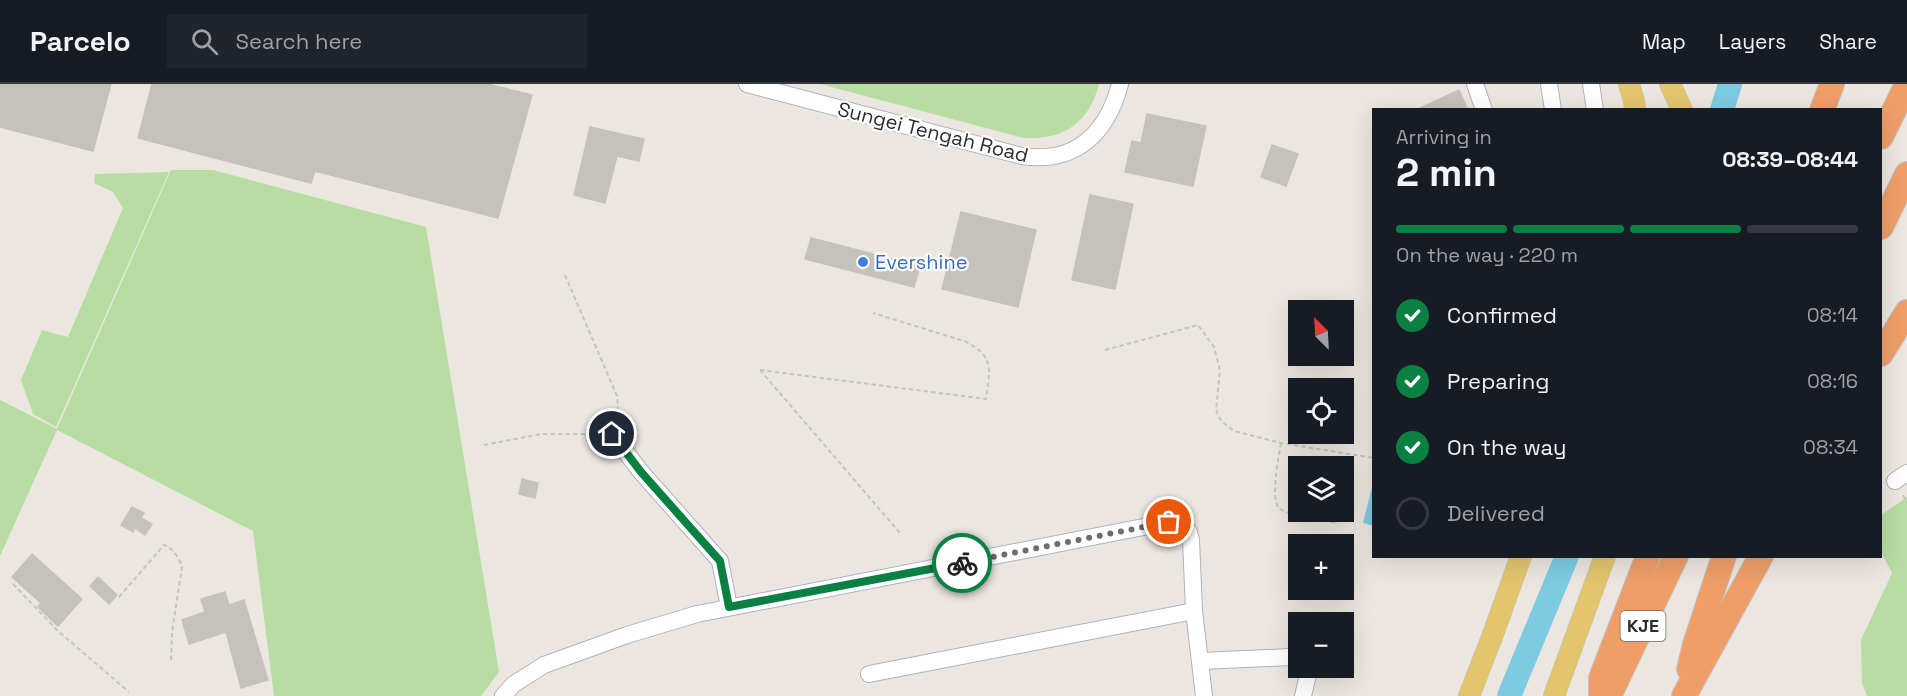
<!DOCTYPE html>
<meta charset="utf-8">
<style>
body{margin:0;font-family:"Space Grotesk",sans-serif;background:#20242c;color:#f1f3f6;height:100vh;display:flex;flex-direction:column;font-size:22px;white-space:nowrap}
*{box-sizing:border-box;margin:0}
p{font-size:20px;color:#9ea1a6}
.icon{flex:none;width:33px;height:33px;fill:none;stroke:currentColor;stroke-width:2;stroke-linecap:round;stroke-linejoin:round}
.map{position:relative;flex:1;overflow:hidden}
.panel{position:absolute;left:1372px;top:24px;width:510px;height:450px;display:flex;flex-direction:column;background:#171b24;border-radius:0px;box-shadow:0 6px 24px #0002}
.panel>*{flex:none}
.needle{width:39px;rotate:336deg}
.tools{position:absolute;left:1288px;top:216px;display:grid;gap:12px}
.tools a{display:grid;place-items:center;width:66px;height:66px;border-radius:0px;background:#171b24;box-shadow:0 6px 24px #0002;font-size:30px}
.pin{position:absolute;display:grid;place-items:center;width:51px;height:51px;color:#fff;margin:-26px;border:3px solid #fff;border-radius:50%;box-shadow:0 2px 6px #0007}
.courier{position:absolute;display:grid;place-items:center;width:60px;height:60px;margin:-30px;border:4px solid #0b8043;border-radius:50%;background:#fff;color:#222;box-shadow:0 2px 8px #0007}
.summary em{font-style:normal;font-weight:800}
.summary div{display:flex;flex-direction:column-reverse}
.summary{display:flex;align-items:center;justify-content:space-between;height:102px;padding:0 24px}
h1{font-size:39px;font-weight:800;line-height:45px}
.bar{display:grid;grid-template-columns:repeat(4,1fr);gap:9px 6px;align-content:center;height:72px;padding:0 24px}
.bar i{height:8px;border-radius:4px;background:#363941}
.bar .on{background:#0b8043}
.bar p{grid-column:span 4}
ol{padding:0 24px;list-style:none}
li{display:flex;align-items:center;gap:18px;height:66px}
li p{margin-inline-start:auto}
li .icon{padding:6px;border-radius:50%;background:#0b8043;color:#fff;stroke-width:4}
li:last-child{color:#9ea1a6}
li i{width:33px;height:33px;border:3px solid #363941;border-radius:50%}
header{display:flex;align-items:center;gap:36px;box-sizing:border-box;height:84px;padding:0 30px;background:#171b24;border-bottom:2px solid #363941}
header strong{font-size:28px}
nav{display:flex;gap:33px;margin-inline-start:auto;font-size:21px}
.search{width:420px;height:54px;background:#20242c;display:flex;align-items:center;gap:15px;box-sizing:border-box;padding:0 21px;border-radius:0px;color:#9ea1a6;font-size:22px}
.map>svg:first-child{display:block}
.green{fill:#b7dda2}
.water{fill:#7dcbe3}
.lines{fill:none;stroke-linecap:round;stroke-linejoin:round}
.river{stroke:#7dcbe3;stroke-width:24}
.building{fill:#c5c1bb;stroke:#c7c2b9;stroke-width:1.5}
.minor-casing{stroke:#b0b2bb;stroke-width:18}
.major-casing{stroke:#c4c4c4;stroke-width:22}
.highway-casing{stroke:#c4c4c4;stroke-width:26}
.path{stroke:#c4c4c4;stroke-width:2;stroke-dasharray:4.5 3;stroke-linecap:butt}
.minor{stroke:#fff;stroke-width:16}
.major{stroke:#e3c56d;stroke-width:21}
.highway{stroke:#ef9e68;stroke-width:24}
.done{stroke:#6f6d6b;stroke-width:6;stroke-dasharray:0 10.8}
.route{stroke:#0b8043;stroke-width:8}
.shop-dot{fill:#3f7fe0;stroke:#fff;stroke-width:2}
.labels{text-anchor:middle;stroke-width:4.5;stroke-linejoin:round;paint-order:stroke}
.shield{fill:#fff;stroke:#6b6b6b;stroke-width:1.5}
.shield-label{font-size:18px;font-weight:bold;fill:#2c2c2c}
.street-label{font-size:20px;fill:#2c2c2c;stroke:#fff}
.shop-label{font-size:20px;fill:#366cbe;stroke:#fff;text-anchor:start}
</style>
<header>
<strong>Parcelo</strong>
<div class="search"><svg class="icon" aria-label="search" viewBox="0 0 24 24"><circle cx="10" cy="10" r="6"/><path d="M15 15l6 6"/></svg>Search here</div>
<nav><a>Map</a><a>Layers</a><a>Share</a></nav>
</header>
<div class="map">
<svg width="1907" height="612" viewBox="0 0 1907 612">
<rect width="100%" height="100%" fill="#ece6e0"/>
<g class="green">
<path d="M820,0h279c-10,39 -35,56 -75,54z"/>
<polygon points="171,86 213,86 426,143 499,588 481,612 274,612 253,447 57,346 0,472 0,316 57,345"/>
<polygon points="169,88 56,343 33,330 21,296 42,246 68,253 123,124 113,108 94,99 95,90"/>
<polygon points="1907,413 1907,612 1867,612 1862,599 1861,556 1892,489 1881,468 1881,431"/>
</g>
<polygon class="water" points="1374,395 1374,442 1363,439"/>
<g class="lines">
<g class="river">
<polyline points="1722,26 1730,0"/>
<polyline points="1509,612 1567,472"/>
</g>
</g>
<g class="building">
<polygon points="0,0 111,0 93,67 0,43"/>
<polygon points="152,0 488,0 532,11 498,134 315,87 311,99 138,54"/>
<polygon points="1459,6 1468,26 1416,26"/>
<polygon points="1147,30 1206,42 1193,102 1125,88 1132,57 1141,59"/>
<polygon points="590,43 644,55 639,77 617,72 605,119 574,111"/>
<polygon points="1272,61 1298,70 1286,102 1261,93"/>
<polygon points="1090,111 1133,120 1115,205 1072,196"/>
<polygon points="961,128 1036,146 1018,223 942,205"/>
<polygon points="811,154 920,182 914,203 805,175"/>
<polygon points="522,395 538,399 535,414 519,410"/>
<polygon points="132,423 144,429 141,434 152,440 145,451 135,444 133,448 121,441"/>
<polygon points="32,470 82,515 58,542 38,523 41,519 12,493"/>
<polygon points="98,493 117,511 109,520 90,502"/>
<polygon points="225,508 229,521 244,516 268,596 241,604 226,548 189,560 182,536 205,528 201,515"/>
</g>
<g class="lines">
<g class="minor-casing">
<g id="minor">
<path d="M747,0l275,72c53,8 85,-22 98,-72"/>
<polyline points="1475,0 1484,26"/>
<polyline points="1549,0 1553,26"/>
<polyline points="1591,0 1595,26"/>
<polyline points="612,350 641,388 720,477 729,523"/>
<polyline points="1895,397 1907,389"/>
<polyline points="1201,577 1290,573 1299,577"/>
<polyline points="869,590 1194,527"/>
<polyline points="503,612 514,600 544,581 627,551 697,530 1169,438 1180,439 1189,448 1191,456 1194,527 1204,612"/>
<polyline points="1303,612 1308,591 1307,584"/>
</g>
</g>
<g class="major-casing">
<g id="major">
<polyline points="1629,0 1634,17 1635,26"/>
<polyline points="1670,0 1682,26"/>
<polyline points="1469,612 1492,553 1521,472"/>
<polyline points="1554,612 1605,472"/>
</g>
</g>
<g class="highway-casing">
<g id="highway">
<polyline points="1822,26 1832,0"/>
<polyline points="1881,53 1907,0"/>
<polyline points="1881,143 1907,90"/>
<polyline points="1881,270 1907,228"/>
<polyline points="1689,585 1695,560 1724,472"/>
<polyline points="1601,612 1601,594 1648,472"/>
<polyline points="1609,612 1676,472"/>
<polyline points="1684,612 1761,472"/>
</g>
</g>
<g class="path">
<polyline points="565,191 617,312 618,324 615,335"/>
<polyline points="1105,266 1198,241 1214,263 1220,286 1216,326 1221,337 1234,347 1281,359 1374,374"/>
<path d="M760,286l226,29c4,-30 9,-43 -22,-58l-91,-28"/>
<polyline points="760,286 900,449"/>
<path d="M1281,359c-2,13 -11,56 -2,65 7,7 47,13 59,15"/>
<polyline points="484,361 541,350 597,350"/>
<polyline points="1903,411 1907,419"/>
<polyline points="13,500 58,547 129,608"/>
<path d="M119,513l45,-52c8,2 16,14 18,22l-10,65 -1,29"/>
</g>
<use href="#minor" class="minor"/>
<use href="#major" class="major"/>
<use href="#highway" class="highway"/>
</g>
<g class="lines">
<polyline class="done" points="962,479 1169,438"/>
<polyline class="route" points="612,350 641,388 720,477 729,523 962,479"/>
</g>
<circle class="shop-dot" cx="863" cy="178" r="6"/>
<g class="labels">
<rect class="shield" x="1620.5" y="527" width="45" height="30" rx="4.5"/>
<g class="shield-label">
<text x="1643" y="548">KJE</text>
</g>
<g class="street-label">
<text transform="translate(933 48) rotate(14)" y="7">Sungei Tengah Road</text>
</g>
<g class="shop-label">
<text x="875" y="185">Evershine</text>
</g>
</g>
</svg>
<div class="tools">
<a><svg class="needle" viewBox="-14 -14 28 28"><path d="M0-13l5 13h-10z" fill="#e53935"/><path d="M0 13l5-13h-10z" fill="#9ea1a6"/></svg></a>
<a><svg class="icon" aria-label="locate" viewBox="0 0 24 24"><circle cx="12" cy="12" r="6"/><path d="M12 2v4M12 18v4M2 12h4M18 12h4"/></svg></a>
<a><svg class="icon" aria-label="layers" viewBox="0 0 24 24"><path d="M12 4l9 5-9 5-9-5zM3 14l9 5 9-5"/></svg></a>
<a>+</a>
<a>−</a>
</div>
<div class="pin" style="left:1169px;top:438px;background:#ea580c"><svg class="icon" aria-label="bag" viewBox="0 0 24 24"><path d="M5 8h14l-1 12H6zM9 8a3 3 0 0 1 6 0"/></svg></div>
<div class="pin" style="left:612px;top:350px;background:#1f2937"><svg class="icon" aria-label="home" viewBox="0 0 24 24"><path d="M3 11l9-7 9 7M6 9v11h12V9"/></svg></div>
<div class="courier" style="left:962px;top:479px"><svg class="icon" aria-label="bike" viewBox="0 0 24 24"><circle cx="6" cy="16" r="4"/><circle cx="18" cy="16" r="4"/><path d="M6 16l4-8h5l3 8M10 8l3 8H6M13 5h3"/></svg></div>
<section class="panel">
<div class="summary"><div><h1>2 min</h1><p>Arriving in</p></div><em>08:39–08:44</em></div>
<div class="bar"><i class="on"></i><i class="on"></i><i class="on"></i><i></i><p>On the way · 220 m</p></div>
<ol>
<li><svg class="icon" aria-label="check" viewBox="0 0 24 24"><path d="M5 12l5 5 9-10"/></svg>Confirmed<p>08:14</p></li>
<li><svg class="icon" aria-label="check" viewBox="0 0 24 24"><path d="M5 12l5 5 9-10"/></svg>Preparing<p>08:16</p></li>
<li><svg class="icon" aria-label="check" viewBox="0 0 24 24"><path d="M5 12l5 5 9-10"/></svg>On the way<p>08:34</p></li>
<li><i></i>Delivered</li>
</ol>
</section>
</div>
